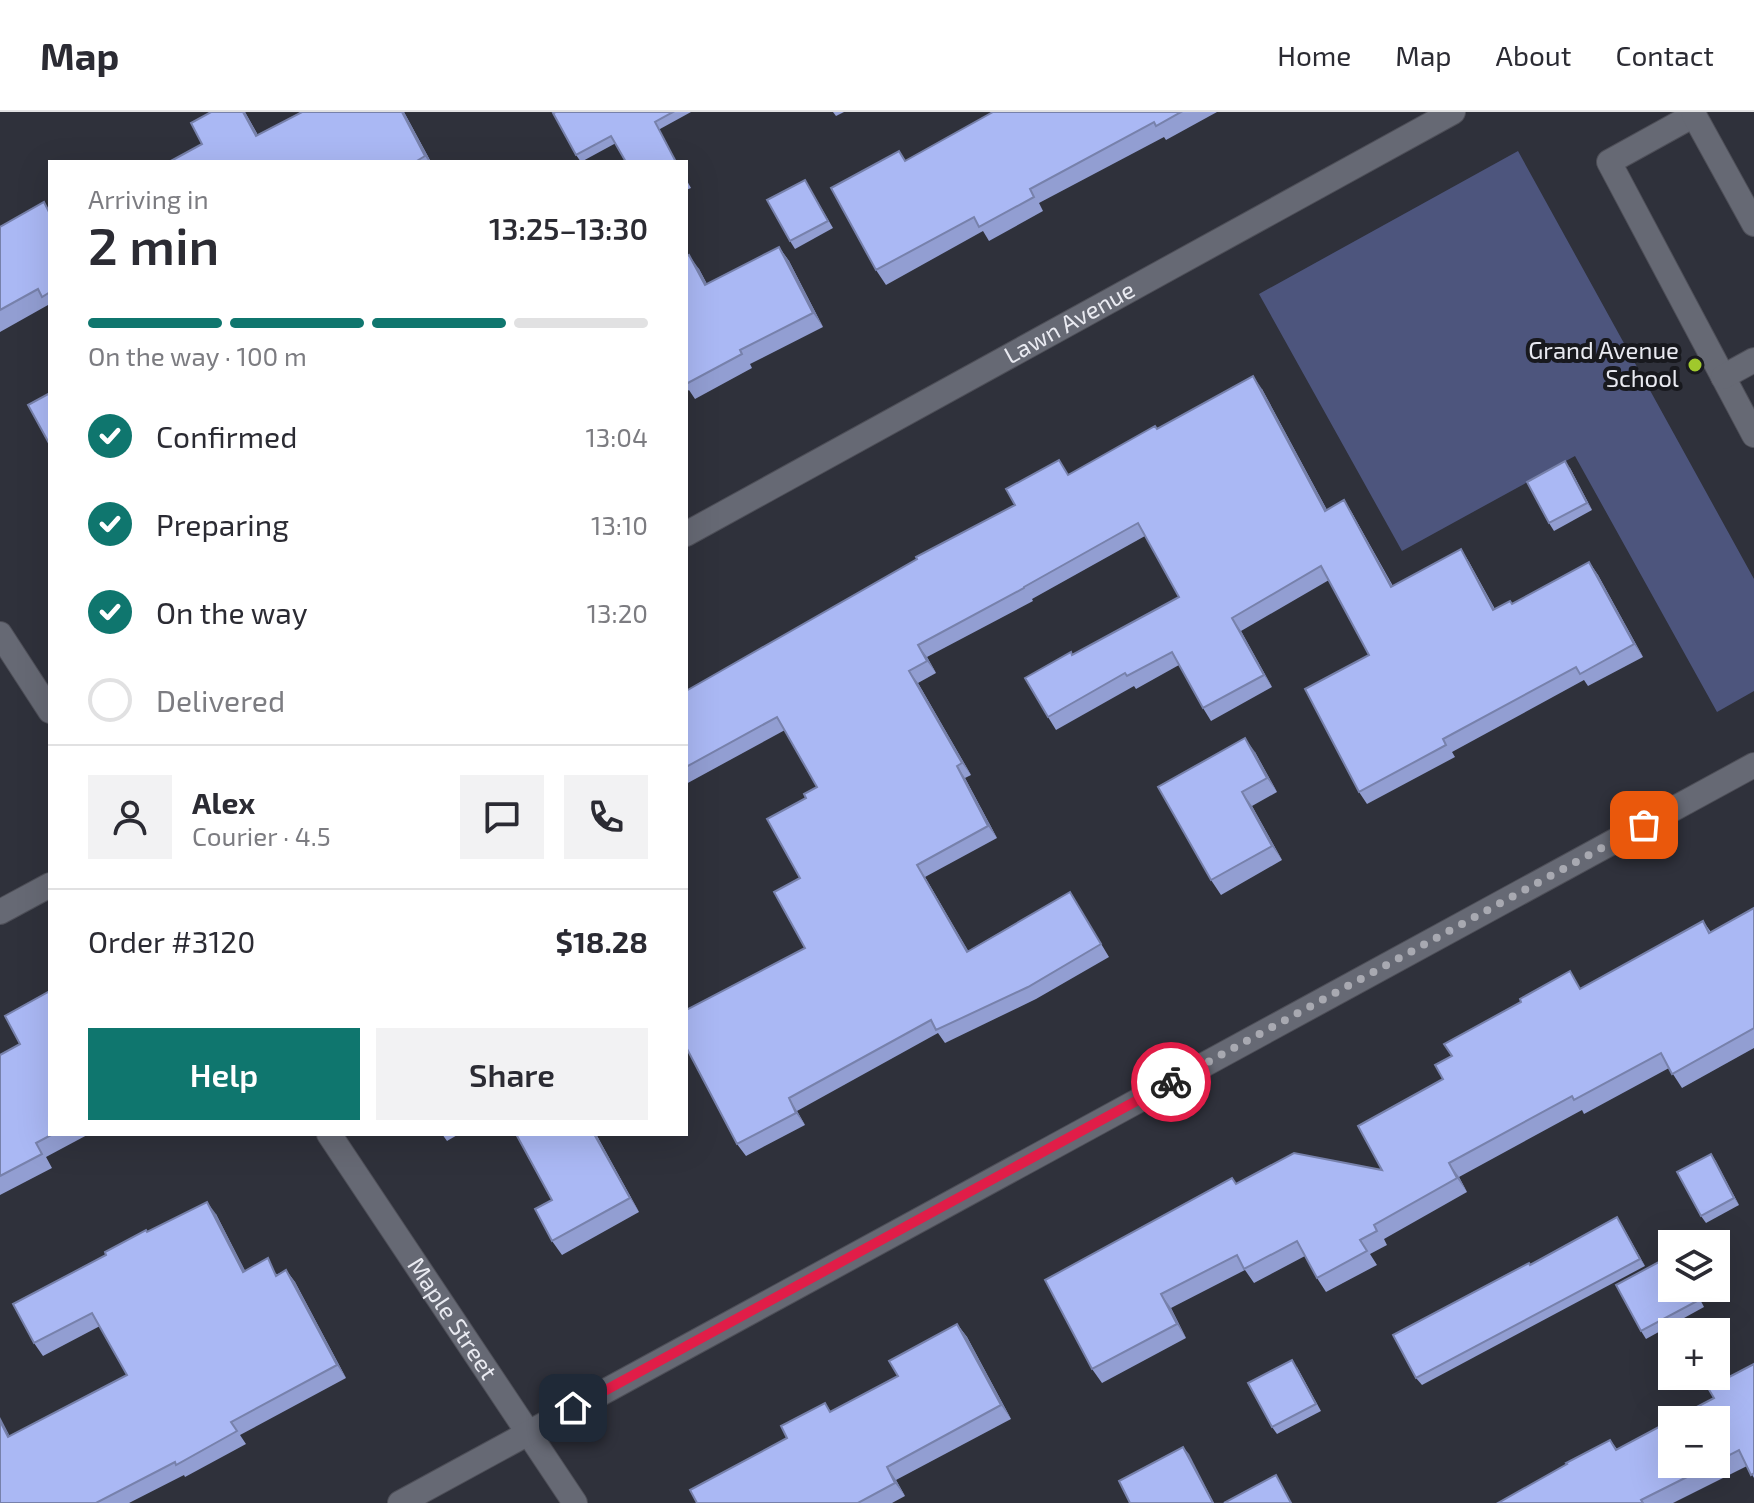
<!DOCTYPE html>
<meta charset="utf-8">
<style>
body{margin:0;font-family:"Exo 2",sans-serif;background:#f2f2f3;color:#2b2b33;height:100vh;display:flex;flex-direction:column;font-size:30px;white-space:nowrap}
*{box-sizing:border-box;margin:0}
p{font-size:26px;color:#7c7c81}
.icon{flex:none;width:44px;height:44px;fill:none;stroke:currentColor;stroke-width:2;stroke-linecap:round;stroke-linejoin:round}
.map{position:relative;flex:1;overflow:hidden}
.side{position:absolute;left:48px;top:48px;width:640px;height:976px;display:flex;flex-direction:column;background:#fff;border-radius:0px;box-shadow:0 8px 32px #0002}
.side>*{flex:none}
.controls{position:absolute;left:1658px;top:1118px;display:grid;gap:16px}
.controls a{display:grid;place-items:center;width:72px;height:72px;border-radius:0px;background:#fff;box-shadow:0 8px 32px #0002;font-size:40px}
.pin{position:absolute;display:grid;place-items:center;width:68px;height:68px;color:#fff;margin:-34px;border-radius:16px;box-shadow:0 4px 12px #0006}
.courier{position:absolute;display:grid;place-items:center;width:80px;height:80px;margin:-40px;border:6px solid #e11d48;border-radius:50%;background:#fff;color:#222;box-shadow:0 2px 10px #0007}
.headline em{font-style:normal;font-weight:600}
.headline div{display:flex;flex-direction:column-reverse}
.headline{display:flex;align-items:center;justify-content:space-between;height:136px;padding:0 40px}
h1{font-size:52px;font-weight:600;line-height:60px}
.bar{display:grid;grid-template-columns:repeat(4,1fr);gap:12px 8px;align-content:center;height:96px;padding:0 40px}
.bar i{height:10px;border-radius:6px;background:#e1e1e2}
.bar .on{background:#0f766e}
.bar p{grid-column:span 4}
.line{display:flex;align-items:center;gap:20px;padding:0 40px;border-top:2px solid #e1e1e2}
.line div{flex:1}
.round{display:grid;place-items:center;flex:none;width:84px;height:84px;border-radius:0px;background:#f2f2f3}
ol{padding:0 40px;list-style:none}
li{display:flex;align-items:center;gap:24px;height:88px}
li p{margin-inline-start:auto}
li .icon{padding:8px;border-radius:50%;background:#0f766e;color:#fff;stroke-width:4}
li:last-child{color:#7c7c81}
li i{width:44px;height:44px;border:4px solid #e1e1e2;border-radius:50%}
.action{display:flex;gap:16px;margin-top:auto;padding:16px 40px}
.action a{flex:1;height:92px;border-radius:0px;background:#0f766e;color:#fff;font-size:32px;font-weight:600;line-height:92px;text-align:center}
.action a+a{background:#f2f2f3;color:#2b2b33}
header{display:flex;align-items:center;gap:48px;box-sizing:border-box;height:112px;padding:0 40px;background:#fff;border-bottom:2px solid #e1e1e2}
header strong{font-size:38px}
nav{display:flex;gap:44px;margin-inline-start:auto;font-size:28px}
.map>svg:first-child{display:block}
.green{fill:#4d557d}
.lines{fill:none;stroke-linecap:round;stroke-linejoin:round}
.minor-casing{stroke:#4e4f58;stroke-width:26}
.minor{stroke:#666974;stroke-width:24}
.wall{fill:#929ed2}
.shaded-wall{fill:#7781ab}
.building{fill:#aab8f4;stroke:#7781ab;stroke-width:2}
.done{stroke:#a8a9b1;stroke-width:8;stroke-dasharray:0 14.4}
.route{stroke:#e11d48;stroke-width:10}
.poi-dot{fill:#a0c92c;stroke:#18191e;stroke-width:3}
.labels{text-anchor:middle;stroke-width:8;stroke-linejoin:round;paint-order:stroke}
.street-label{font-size:24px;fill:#e9eaf1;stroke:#18191e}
.poi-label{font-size:24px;fill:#e9eaf1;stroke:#18191e;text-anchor:end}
</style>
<header>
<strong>Map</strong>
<nav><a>Home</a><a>Map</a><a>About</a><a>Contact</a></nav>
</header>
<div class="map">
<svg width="1754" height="1391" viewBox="0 0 1754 1391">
<rect width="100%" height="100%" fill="#2f313b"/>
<polygon class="green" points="1518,39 1754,467 1754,579 1717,600 1575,344 1402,439 1259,182"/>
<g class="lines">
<g class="minor-casing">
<g id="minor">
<polyline points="1692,0 1694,3 1609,50 1754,323"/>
<polyline points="1694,3 1754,112"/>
<polyline points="1723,265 1754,248"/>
<path id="s1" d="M686,422l767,-422"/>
<polyline points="0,522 50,599"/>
<polyline points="0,800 50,773"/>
<path id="s2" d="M329,1022l246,369"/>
<polyline points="400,1391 1754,653"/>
</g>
</g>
<use href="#minor" class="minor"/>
</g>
<g class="wall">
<polygon points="245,0 258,23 302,0 404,0 431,50 169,50 202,32"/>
<polygon points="556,0 691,0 660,17 616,31 581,50 576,43"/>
<polygon points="833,0 844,0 836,4"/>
<polygon points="993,0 1217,0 1166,28 1164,25 1039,91 1043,99 989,129 983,119 886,173 876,158 899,39 906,49"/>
<polygon points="686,67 691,76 686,78"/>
<polygon points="805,68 833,116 795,137 790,129"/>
<polygon points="50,99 50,196 48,193 0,220 0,115"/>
<polygon points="779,135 789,149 823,215 750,252 752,256 695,287 689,278 686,280 686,145 699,157 707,172"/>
<polygon points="1262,277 1327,398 1344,388 1352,401 1393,474 1461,437 1469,450 1495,497 1512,492 1589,450 1598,463 1643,545 1588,574 1584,568 1452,640 1455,645 1367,692 1359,680 1369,543 1329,468 1241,519 1272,575 1211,609 1203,596 1179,553 1136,577 1134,574 1056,618 1048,605 1073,543 1179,485 1145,424 1032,487 1033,489 927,545 936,561 918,571 971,663 965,666 997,726 925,765 968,839 1070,780 1109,845 1036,887 945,931 938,921 797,999 805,1013 746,1044 737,1032 805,836 800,766 806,686 817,675 785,618 686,672 686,579 1069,362 1157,317"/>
<polygon points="1570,356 1592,398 1554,419 1549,411"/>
<polygon points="1255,640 1277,680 1252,694 1282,748 1221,783 1211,768"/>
<polygon points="1754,796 1754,936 1682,976 1669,956 1584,1002 1582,998 1459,1065 1467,1080 1384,1127 1387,1133 1370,1142 1377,1153 1326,1180 1317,1166 1305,1144 1254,1171 1245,1158 1171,1196 1186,1226 1102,1271 1092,1257 1232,1066 1236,1071 1382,1058 1443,967 1582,876 1703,809 1711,820"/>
<polygon points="20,932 50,1022 89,1022 46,1045 52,1056 0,1083 0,943"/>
<polygon points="442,1022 459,1022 447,1029"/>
<polygon points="516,1022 596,1022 639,1100 562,1143 552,1129 552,1088"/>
<polygon points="1711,1042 1739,1093 1706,1111 1701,1104"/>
<polygon points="216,1102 245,1159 278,1162 286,1158 295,1170 346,1266 240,1323 246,1332 185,1365 184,1363 129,1391 0,1391 10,1324 127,1263 100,1214 43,1244 34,1231 148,1120"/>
<polygon points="1617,1105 1645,1154 1422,1273 1416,1266"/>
<polygon points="1672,1176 1694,1176 1704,1195 1646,1227 1641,1219"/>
<polygon points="957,1212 967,1225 1011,1307 896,1368 905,1384 892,1391 697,1391 787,1326 825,1291 831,1300 898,1264"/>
<polygon points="1754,1252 1754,1366 1747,1354 1673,1391 1498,1391 1610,1328 1617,1337 1672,1352 1716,1352 1716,1308 1714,1286"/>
<polygon points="1297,1255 1321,1299 1277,1322 1272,1315"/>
</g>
<g class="shaded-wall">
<polygon points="243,0 245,0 267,40 256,24"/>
<polygon points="402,0 404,0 431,50 429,50 425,44"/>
<polygon points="779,135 789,149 823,215 813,201"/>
<polygon points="689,143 699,157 715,187 705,173"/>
<polygon points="1253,264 1262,277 1334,411 1325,399"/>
<polygon points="1565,349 1570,356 1592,398 1587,391"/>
<polygon points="1344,388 1352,401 1400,488 1391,475"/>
<polygon points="1461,437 1469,450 1502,511 1493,498"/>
<polygon points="1589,450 1598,463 1643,545 1634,532"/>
<polygon points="1232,506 1241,519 1272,575 1264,563"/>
<polygon points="918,533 927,545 936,561 927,549"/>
<polygon points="909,559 918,571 971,663 962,651"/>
<polygon points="1245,626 1255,640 1277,680 1267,666"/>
<polygon points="957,654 965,666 997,726 988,714"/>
<polygon points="1242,680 1252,694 1282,748 1272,734"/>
<polygon points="917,753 925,765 976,852 967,840"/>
<polygon points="789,986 797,999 805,1013 796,1001"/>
<polygon points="594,1022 596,1022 639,1100 630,1086"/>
<polygon points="1711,1042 1716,1049 1739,1093 1734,1086"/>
<polygon points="1449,1051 1459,1065 1467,1080 1457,1066"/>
<polygon points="207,1090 216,1102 252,1172 243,1160"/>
<polygon points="1617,1105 1622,1113 1645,1154 1640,1147"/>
<polygon points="286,1158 295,1170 346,1266 337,1253"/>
<polygon points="1161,1182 1171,1196 1186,1226 1177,1212"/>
<polygon points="957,1212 967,1225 1011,1307 1001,1293"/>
<polygon points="0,1305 17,1338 0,1309"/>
<polygon points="1183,1335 1189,1342 1214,1391 1213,1391"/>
<polygon points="887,1355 896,1368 905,1384 895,1371"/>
</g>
<g class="building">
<polygon points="211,0 243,0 256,24 302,0 402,0 425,44 415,50 169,50 202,32 191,11"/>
<polygon points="556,0 673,0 655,10 676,50 626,50 611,24 576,43 553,1"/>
<polygon points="993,0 1181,0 1156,14 1154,10 1030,77 1034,85 979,115 974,105 876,158 831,76 899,39 905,49"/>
<polygon points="805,68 828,109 790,129 767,88"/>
<polygon points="44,90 50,102 50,180 42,185 38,177 0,198 0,115"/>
<polygon points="779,135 813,201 740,238 742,242 686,272 686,145 689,143 705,173"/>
<polygon points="1253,264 1325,399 1344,388 1391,475 1461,437 1493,498 1510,489 1512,492 1589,450 1634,532 1580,562 1576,555 1443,627 1446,633 1359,680 1305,577 1369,543 1321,454 1232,506 1264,563 1203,596 1172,540 1127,564 1125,561 1048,605 1025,566 1071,540 1072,543 1179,485 1138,411 1024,475 1024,476 918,533 927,549 909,559 962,651 957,654 988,714 917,753 967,840 1070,780 1101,832 1028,875 936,918 931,908 789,986 796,1001 737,1032 686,935 686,898 805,836 774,780 800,766 767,707 806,686 804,682 817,675 777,605 686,655 686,579 917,447 916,445 1015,393 1006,377 1059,348 1068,363 1155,314 1157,317"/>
<polygon points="50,281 50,333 28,293"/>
<polygon points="1565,349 1587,391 1549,411 1527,370"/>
<polygon points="1245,626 1267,666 1242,680 1272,734 1211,768 1158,675"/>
<polygon points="1754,796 1754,916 1672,962 1661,941 1574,988 1572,984 1449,1051 1457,1066 1374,1113 1377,1119 1360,1128 1367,1139 1317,1166 1297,1129 1244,1157 1237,1143 1161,1182 1177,1212 1092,1257 1045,1168 1232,1066 1236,1072 1294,1041 1382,1058 1358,1014 1443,967 1435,953 1452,944 1444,932 1521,890 1520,887 1570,859 1580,877 1703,809 1709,821"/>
<polygon points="50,879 50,1022 53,1022 36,1031 42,1042 0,1064 0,943 20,932 5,904"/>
<polygon points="516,1022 594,1022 630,1086 552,1129 535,1097 552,1088"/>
<polygon points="1711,1042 1734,1086 1701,1104 1677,1060"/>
<polygon points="207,1090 243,1160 268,1146 276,1164 286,1158 337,1253 231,1310 237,1319 176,1353 175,1350 96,1391 0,1391 0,1309 8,1325 127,1263 92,1201 34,1231 13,1192 106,1143 105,1140 146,1118 147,1120"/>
<polygon points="1617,1105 1640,1147 1416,1266 1393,1223 1529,1151 1530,1153"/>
<polygon points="1672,1143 1672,1176 1693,1176 1699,1188 1641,1219 1616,1173"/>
<polygon points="957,1212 1001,1293 887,1355 895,1371 858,1391 697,1391 690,1378 787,1326 781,1314 825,1291 830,1300 898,1264 889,1249"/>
<polygon points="1292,1248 1316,1292 1272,1315 1248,1271"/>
<polygon points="1754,1252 1754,1361 1751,1363 1739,1338 1716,1350 1716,1308 1672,1308 1714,1286 1708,1276"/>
<polygon points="1672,1308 1672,1352 1713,1352 1641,1388 1643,1391 1498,1391 1567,1352 1566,1351 1610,1328 1616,1338"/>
<polygon points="1183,1335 1213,1391 1130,1391 1119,1369"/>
<polygon points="1276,1363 1291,1391 1224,1391"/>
</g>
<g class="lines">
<polyline class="done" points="1171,970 1644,713"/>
<polyline class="route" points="573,1296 1171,970"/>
</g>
<circle class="poi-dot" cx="1695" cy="253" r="8"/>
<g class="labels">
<g class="street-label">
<text dy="8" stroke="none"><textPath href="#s1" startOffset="438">Lawn Avenue</textPath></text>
<text dy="8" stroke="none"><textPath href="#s2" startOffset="222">Maple Street</textPath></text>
</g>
<g class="poi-label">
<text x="1679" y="247">Grand Avenue<tspan x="1679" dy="28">School</tspan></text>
</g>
</g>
</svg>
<div class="controls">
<a><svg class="icon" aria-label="layers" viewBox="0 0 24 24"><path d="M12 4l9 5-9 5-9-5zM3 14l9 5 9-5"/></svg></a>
<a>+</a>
<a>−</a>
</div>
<div class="pin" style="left:1644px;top:713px;background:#ea580c"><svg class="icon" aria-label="bag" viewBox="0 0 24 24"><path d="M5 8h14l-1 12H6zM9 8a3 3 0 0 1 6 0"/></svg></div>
<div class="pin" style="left:573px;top:1296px;background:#1f2937"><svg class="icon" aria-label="home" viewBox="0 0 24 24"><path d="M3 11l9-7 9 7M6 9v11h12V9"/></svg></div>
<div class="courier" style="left:1171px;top:970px"><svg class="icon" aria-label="bike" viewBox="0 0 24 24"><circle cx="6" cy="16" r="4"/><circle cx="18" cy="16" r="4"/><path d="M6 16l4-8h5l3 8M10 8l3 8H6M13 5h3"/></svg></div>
<section class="side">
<div class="headline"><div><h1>2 min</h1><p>Arriving in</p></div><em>13:25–13:30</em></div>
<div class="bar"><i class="on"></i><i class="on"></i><i class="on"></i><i></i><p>On the way · 100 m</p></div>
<ol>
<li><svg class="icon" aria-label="check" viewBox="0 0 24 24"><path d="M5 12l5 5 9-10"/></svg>Confirmed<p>13:04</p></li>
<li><svg class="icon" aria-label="check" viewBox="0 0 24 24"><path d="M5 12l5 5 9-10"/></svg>Preparing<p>13:10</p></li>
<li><svg class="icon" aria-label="check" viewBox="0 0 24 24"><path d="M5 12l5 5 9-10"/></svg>On the way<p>13:20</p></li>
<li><i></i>Delivered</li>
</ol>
<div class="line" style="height:144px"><a class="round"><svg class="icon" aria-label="person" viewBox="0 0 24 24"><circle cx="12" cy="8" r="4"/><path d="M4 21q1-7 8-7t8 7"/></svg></a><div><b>Alex</b><p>Courier · 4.5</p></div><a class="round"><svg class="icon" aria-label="chat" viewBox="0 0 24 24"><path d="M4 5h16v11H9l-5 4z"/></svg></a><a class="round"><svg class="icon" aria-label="phone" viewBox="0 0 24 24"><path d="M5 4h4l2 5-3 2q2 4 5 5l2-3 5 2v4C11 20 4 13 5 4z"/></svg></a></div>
<div class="line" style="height:104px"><div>Order #3120</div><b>$18.28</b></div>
<div class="action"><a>Help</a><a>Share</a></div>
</section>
</div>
